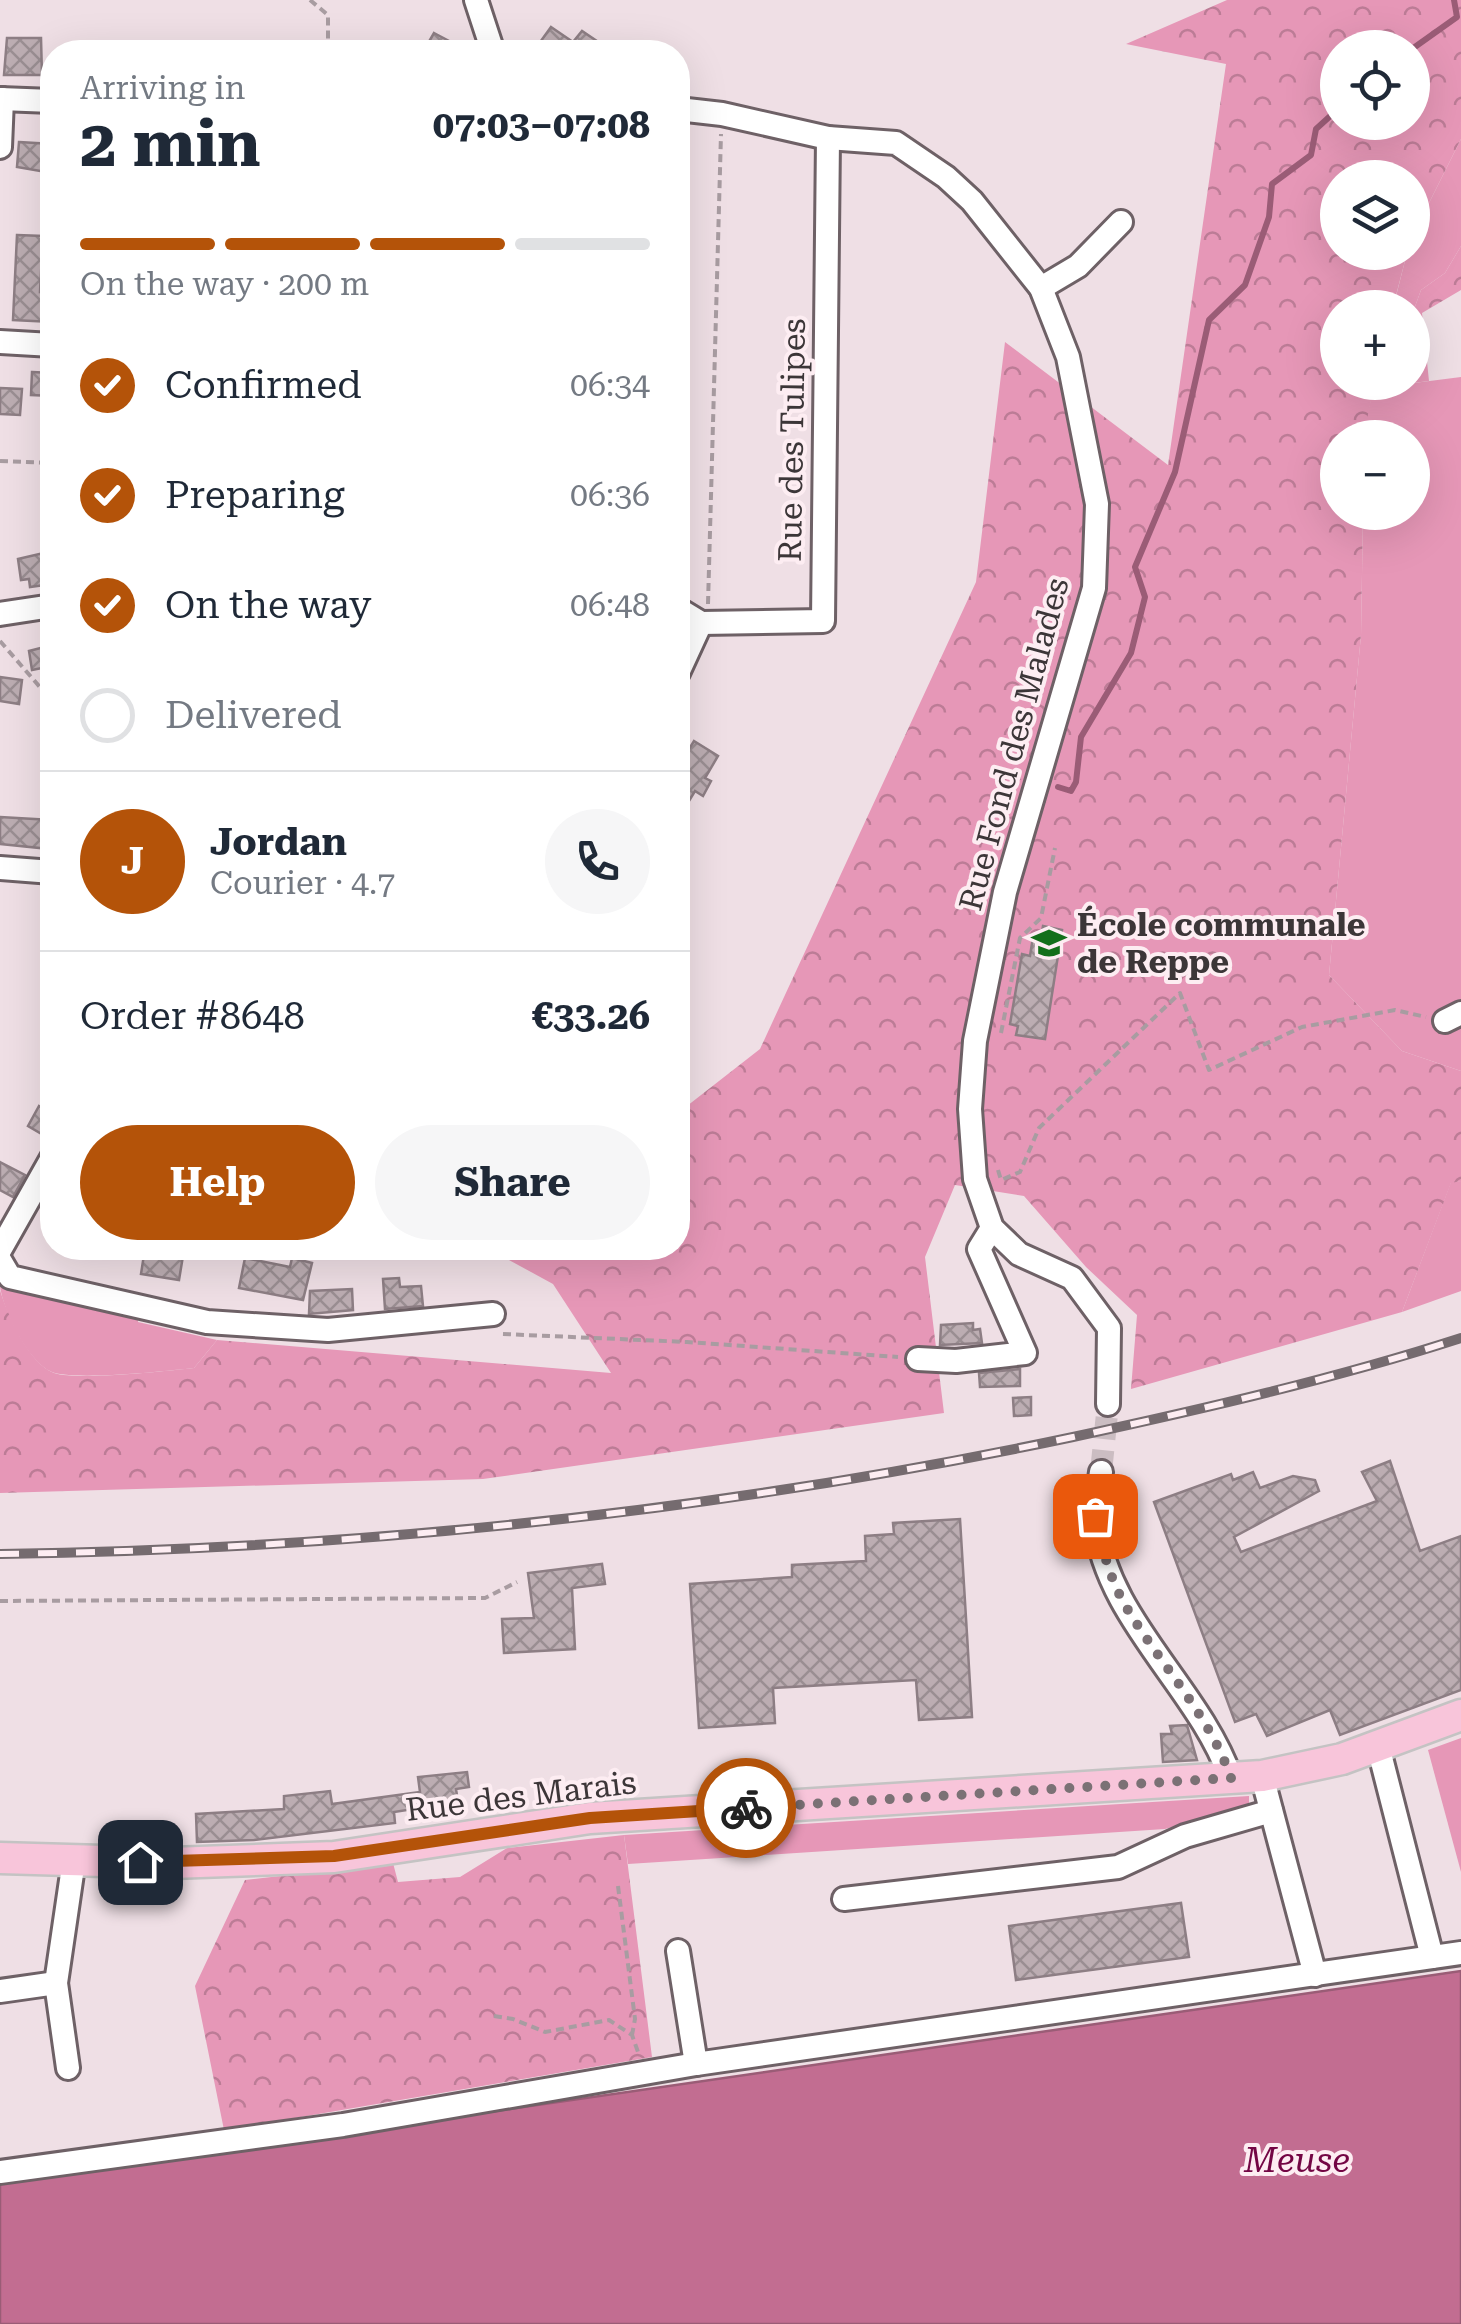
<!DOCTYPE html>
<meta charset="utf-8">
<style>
body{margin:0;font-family:"Roboto Serif",serif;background:#f6f6f7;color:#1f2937;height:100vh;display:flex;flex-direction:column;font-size:38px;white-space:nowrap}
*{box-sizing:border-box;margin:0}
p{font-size:32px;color:#747a83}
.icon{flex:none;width:55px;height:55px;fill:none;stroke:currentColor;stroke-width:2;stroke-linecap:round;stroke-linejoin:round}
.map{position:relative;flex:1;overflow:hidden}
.side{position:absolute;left:40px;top:40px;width:650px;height:1220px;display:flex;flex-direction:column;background:#fff;border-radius:40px;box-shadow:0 10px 40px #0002}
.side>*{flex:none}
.tools{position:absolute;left:1320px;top:30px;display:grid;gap:20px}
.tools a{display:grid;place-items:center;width:110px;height:110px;border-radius:50%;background:#fff;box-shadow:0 10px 40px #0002;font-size:50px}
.pin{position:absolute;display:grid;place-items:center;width:85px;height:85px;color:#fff;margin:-42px;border-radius:20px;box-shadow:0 5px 15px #0006}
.courier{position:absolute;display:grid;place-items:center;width:100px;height:100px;margin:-50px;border:8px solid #b45309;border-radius:50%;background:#fff;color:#222;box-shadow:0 2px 12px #0007}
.headline em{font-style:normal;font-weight:700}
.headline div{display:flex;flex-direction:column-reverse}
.headline{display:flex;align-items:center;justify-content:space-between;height:170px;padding:0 40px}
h1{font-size:65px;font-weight:700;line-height:75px}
.bar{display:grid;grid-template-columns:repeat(4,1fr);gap:15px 10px;align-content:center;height:120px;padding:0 40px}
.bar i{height:12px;border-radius:8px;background:#e0e1e3}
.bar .selected{background:#b45309}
.bar p{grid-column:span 4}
.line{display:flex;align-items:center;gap:25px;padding:0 40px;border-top:2px solid #e0e1e3}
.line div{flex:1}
.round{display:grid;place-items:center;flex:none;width:105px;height:105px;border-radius:52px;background:#f6f6f7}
ol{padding:0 40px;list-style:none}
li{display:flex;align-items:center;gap:30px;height:110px}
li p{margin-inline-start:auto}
li .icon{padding:10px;border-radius:50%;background:#b45309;color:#fff;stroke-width:4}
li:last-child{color:#747a83}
li i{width:55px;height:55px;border:5px solid #e0e1e3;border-radius:50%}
.button{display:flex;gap:20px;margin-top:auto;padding:20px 40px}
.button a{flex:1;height:115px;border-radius:60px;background:#b45309;color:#fff;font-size:40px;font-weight:700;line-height:115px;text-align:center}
.button a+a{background:#f6f6f7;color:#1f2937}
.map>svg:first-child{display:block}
.green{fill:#e697b7}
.forest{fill:url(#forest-crowns);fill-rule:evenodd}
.water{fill:#c26d91;stroke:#9a5c76;stroke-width:2.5}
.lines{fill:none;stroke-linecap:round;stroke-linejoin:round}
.stream{stroke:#9a5c76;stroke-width:6}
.building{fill:url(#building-cross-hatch);stroke:#8d7e84;stroke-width:2.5}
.minor-tunnel{stroke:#cbbdc2;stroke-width:22;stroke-dasharray:22 11;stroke-linecap:butt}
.minor-casing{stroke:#6e6166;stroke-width:28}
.major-casing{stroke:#c4c3c3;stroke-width:35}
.path{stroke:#a89ca1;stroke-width:4;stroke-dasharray:8 5;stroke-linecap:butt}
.minor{stroke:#fff;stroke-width:22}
.major{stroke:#f8c5da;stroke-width:30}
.rail-casing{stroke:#756b6f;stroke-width:10}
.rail{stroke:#fdedf2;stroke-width:6;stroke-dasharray:19;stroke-linecap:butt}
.done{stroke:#7b7175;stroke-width:10;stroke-dasharray:0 18}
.route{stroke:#b45309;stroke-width:12}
.labels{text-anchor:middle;stroke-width:8;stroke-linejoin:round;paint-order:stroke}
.street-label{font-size:32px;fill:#3c3638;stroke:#fdedf2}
.poi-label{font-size:32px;font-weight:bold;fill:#3c3638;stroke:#fdedf2;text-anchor:start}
.water-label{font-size:35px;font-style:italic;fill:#730644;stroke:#fdedf2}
</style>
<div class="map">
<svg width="1461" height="2324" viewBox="0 0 1461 2324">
<defs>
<pattern id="forest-crowns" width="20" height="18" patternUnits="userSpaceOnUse" patternTransform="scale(2.5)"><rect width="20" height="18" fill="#e697b7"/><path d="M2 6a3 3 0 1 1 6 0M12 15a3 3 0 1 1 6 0" fill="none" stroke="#bc7c96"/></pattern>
<pattern id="building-cross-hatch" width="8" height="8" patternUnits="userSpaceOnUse" patternTransform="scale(2.5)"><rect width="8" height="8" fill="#bcadb2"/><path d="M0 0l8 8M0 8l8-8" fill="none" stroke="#9a8e92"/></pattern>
</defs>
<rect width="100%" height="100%" fill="#efdfe5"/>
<g class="green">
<polygon points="1461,139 1461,246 1445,273 1421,290 1413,312 1412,308 1393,308 1407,253 1412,252 1413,235"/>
<polygon points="1461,377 1461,1071 1402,1051 1329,975 1361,635 1363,513 1412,512 1412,438 1363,437 1363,432 1375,383 1414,383"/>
<polygon points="1461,1181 1461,1291 1402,1312 1451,1182"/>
<path d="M0,1286l139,28 -1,8 79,18 -23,28c-28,3 -119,13 -142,4 -24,-10 -49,-61 -52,-86z"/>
<polygon points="1461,1738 1461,1872 1428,1750"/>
<polygon points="1249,1796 1249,1805 1165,1829 628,1864 624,1835"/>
</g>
<g class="forest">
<path d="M1227,0h234v139l-48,96 -1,-57h-74v74l69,1 -14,54 -55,1v74l37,1 -12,54 -25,1v74l25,1 -2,122 -32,340 73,76 59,20v110l-10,2 -49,129 -271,77 6,-74 -51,-48 -62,-71 -69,-11 -30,72 19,156 -461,66 -483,14v-203c7,24 29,74 54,83 25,8 110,-2 140,-5l23,-28 394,33 -58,-89 -66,-36h191v-135l82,-64 216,-467 29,-240 163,123 58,-401 -100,-20zM1338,48h74v74h-74z"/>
<polygon points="1461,246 1461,290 1422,313 1429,381 1413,383 1413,312 1421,290 1445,273"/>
<polygon points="624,1835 652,2057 224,2130 195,1986 245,1880 393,1863 398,1882 460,1877 507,1848"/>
</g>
<polygon class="water" points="1461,1971 1461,2324 0,2324 0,2183"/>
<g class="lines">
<g class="stream">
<polyline points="1412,49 1457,17 1454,0"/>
<polyline points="1058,787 1071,791 1076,782 1081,737 1131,653 1145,597 1135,567 1175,472 1209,320 1245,285 1269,217 1272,184 1311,155 1316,129 1338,109"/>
</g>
</g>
<g class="building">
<polygon points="551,27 573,42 582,31 613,52 533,52"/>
<polygon points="434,33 470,52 423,52"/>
<polygon points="7,38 41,38 42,75 4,75"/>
<polygon points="19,142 52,144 52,173 17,167"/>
<polygon points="17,235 43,236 40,292 52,293 52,322 13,320"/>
<polygon points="32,372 52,373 52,396 31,395"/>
<polygon points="0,388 22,389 20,415 0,414"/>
<polygon points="52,551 52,584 30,587 29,579 21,580 18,559"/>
<polygon points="52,645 52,666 32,670 29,651"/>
<polygon points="0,677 22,680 19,704 0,701"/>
<polygon points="694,741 718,756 705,778 711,781 703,796 695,791 678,819 678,767"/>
<polygon points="0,817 51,820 50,849 0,844"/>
<polygon points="1043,926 1062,930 1045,1039 1016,1035 1018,1026 1010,1024 1022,954 1030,956 1033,937 1041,938"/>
<polygon points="39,1106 52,1114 52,1140 28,1126"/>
<polygon points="0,1162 25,1175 13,1197 0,1190"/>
<polygon points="145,1248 184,1250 179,1280 141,1274"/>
<polygon points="245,1258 290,1267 292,1258 312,1263 303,1300 239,1288"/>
<polygon points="399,1278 400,1287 421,1286 423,1306 385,1309 383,1279"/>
<polygon points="352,1289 353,1310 309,1314 310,1291"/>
<polygon points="973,1323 973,1330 980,1329 982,1343 940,1345 941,1325"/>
<polygon points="1020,1369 1020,1386 980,1387 979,1373"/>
<polygon points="1031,1397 1031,1415 1014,1416 1013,1398"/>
<polygon points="1390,1461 1420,1551 1461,1536 1461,1690 1340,1735 1330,1710 1267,1736 1256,1714 1235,1722 1154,1502 1231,1474 1233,1480 1253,1472 1260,1488 1293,1476 1315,1480 1319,1491 1234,1537 1241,1552 1377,1501 1362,1472"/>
<polygon points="960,1519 972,1717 919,1720 916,1680 773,1688 775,1723 699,1728 690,1584 792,1577 792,1565 866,1561 865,1536 894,1534 893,1523"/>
<polygon points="602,1564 605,1584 572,1588 575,1649 504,1653 502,1619 534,1618 528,1573"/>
<polygon points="1187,1725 1197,1760 1163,1762 1161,1734 1172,1734 1170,1726"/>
<polygon points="467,1772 469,1787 456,1789 458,1802 394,1812 395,1823 254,1840 197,1842 196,1814 284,1809 284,1796 330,1791 332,1804 420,1792 418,1777"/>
<polygon points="1181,1903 1189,1957 1016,1980 1009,1926"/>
</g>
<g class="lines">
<polyline class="minor-tunnel" points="1101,1472 1108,1404"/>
<g class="minor-casing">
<g id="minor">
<polyline points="476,0 493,52"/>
<polyline points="0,99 52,101"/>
<polyline points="678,109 722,114 828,138 896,143 946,177 972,201 1041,288 1068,357 1097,504 1094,588 1005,892 975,1041 970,1109 975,1179 992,1228 1019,1254 1072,1278 1109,1328 1108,1404"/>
<polyline points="0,147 2,99"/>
<polyline points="1041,288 1078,266 1121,222"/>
<polyline points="0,342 52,345"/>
<polyline points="678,609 701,623 678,673"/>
<polyline points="0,614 52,606"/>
<polyline points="701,623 823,621 828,138"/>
<polyline points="0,868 52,872"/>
<polyline points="1445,1021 1461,1013"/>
<polyline points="0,1250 52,1158"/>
<polyline points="0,1260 10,1277 207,1322 328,1330 493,1314"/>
<polyline points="918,1359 956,1361 1025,1353 979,1249 992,1228"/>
<path d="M1101,1472c-2,15 -7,32 -6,47 10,100 104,168 136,260"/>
<polyline points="1378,1746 1432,1957"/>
<polyline points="1262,1776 1315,1975"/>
<polyline points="844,1899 1118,1867 1185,1836 1271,1811"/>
<polyline points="678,1951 696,2064"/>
<polyline points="0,1991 56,1983"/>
<polyline points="68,2068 56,1983 74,1860"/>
<polyline points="0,2172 343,2125 696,2064 1461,1953"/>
</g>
</g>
<g class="major-casing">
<polyline id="major" points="0,1858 172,1863 334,1857 590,1818 1262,1776 1342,1759 1461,1715"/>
</g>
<g class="path">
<polyline points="310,0 328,15 328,52"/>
<polyline points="0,461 52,463"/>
<polyline points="708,604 721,134"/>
<polyline points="0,641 52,701"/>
<polyline points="1001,1033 1020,938 1041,918 1055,848"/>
<polyline points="998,1170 1001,1180 1020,1172 1039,1128 1180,993 1209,1070 1302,1027 1395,1010 1426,1017"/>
<polyline points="503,1334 687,1342 898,1357"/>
<polyline points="0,1601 485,1598 517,1582"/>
<polyline points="618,1886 635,2019 632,2035"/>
<polyline points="494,2016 513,2019 545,2032 609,2020 632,2035 638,2052"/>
</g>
<use href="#minor" class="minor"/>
<use href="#major" class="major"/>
<g class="rail-casing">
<path id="rail" d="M0,1554c363,-5 717,-42 1073,-117 130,-28 261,-58 388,-99"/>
</g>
<use href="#rail" class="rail"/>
</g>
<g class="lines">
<path class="done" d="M746,1808l485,-30c-22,-64 -72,-115 -106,-173 -16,-28 -23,-58 -30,-89"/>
<polyline class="route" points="140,1862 334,1856 590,1818 746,1808"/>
</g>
<defs>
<g id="school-bare" transform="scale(2.7)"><path d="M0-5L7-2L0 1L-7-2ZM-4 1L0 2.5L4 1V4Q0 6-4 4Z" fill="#136f1a" stroke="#fdedf2" stroke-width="2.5" paint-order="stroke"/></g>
</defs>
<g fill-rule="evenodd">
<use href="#school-bare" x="1049" y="943"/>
</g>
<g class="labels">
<g class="street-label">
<text transform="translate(792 440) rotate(-89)" y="11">Rue des Tulipes</text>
<text transform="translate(1014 744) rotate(-75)" y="11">Rue Fond des Malades</text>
<text transform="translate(521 1796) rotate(-7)" y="11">Rue des Marais</text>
</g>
<g class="poi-label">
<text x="1077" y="936">École communale<tspan x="1077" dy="37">de Reppe</tspan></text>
</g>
<g class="water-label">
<text x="1297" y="2172">Meuse</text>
</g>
</g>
</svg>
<div class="tools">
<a><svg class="icon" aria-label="locate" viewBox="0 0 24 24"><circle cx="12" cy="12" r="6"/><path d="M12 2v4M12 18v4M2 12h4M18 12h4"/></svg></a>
<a><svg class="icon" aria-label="layers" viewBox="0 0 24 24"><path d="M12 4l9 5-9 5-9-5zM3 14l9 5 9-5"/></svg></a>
<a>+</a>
<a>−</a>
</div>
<div class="pin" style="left:1095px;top:1516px;background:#ea580c"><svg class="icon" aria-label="bag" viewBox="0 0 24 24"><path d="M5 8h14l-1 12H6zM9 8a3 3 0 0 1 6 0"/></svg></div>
<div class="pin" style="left:140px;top:1862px;background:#1f2937"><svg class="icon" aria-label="home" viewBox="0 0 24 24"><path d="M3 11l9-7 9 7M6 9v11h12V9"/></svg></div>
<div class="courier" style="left:746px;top:1808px"><svg class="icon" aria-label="bike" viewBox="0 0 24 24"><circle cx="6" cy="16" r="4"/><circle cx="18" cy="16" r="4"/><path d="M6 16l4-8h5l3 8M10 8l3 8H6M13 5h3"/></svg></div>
<section class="side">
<div class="headline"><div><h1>2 min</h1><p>Arriving in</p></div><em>07:03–07:08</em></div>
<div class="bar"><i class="selected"></i><i class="selected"></i><i class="selected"></i><i></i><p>On the way · 200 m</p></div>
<ol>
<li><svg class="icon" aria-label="check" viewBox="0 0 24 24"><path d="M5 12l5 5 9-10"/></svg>Confirmed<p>06:34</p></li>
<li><svg class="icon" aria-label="check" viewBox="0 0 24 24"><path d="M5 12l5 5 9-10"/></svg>Preparing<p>06:36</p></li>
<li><svg class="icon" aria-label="check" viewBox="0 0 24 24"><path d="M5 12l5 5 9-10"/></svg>On the way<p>06:48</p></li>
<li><i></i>Delivered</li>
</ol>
<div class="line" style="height:180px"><b class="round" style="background:#b45309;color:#fff">J</b><div><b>Jordan</b><p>Courier · 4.7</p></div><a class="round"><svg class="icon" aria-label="phone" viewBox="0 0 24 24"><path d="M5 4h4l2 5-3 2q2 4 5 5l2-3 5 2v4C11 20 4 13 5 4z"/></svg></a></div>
<div class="line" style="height:130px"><div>Order #8648</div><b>€33.26</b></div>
<div class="button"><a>Help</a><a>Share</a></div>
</section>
</div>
